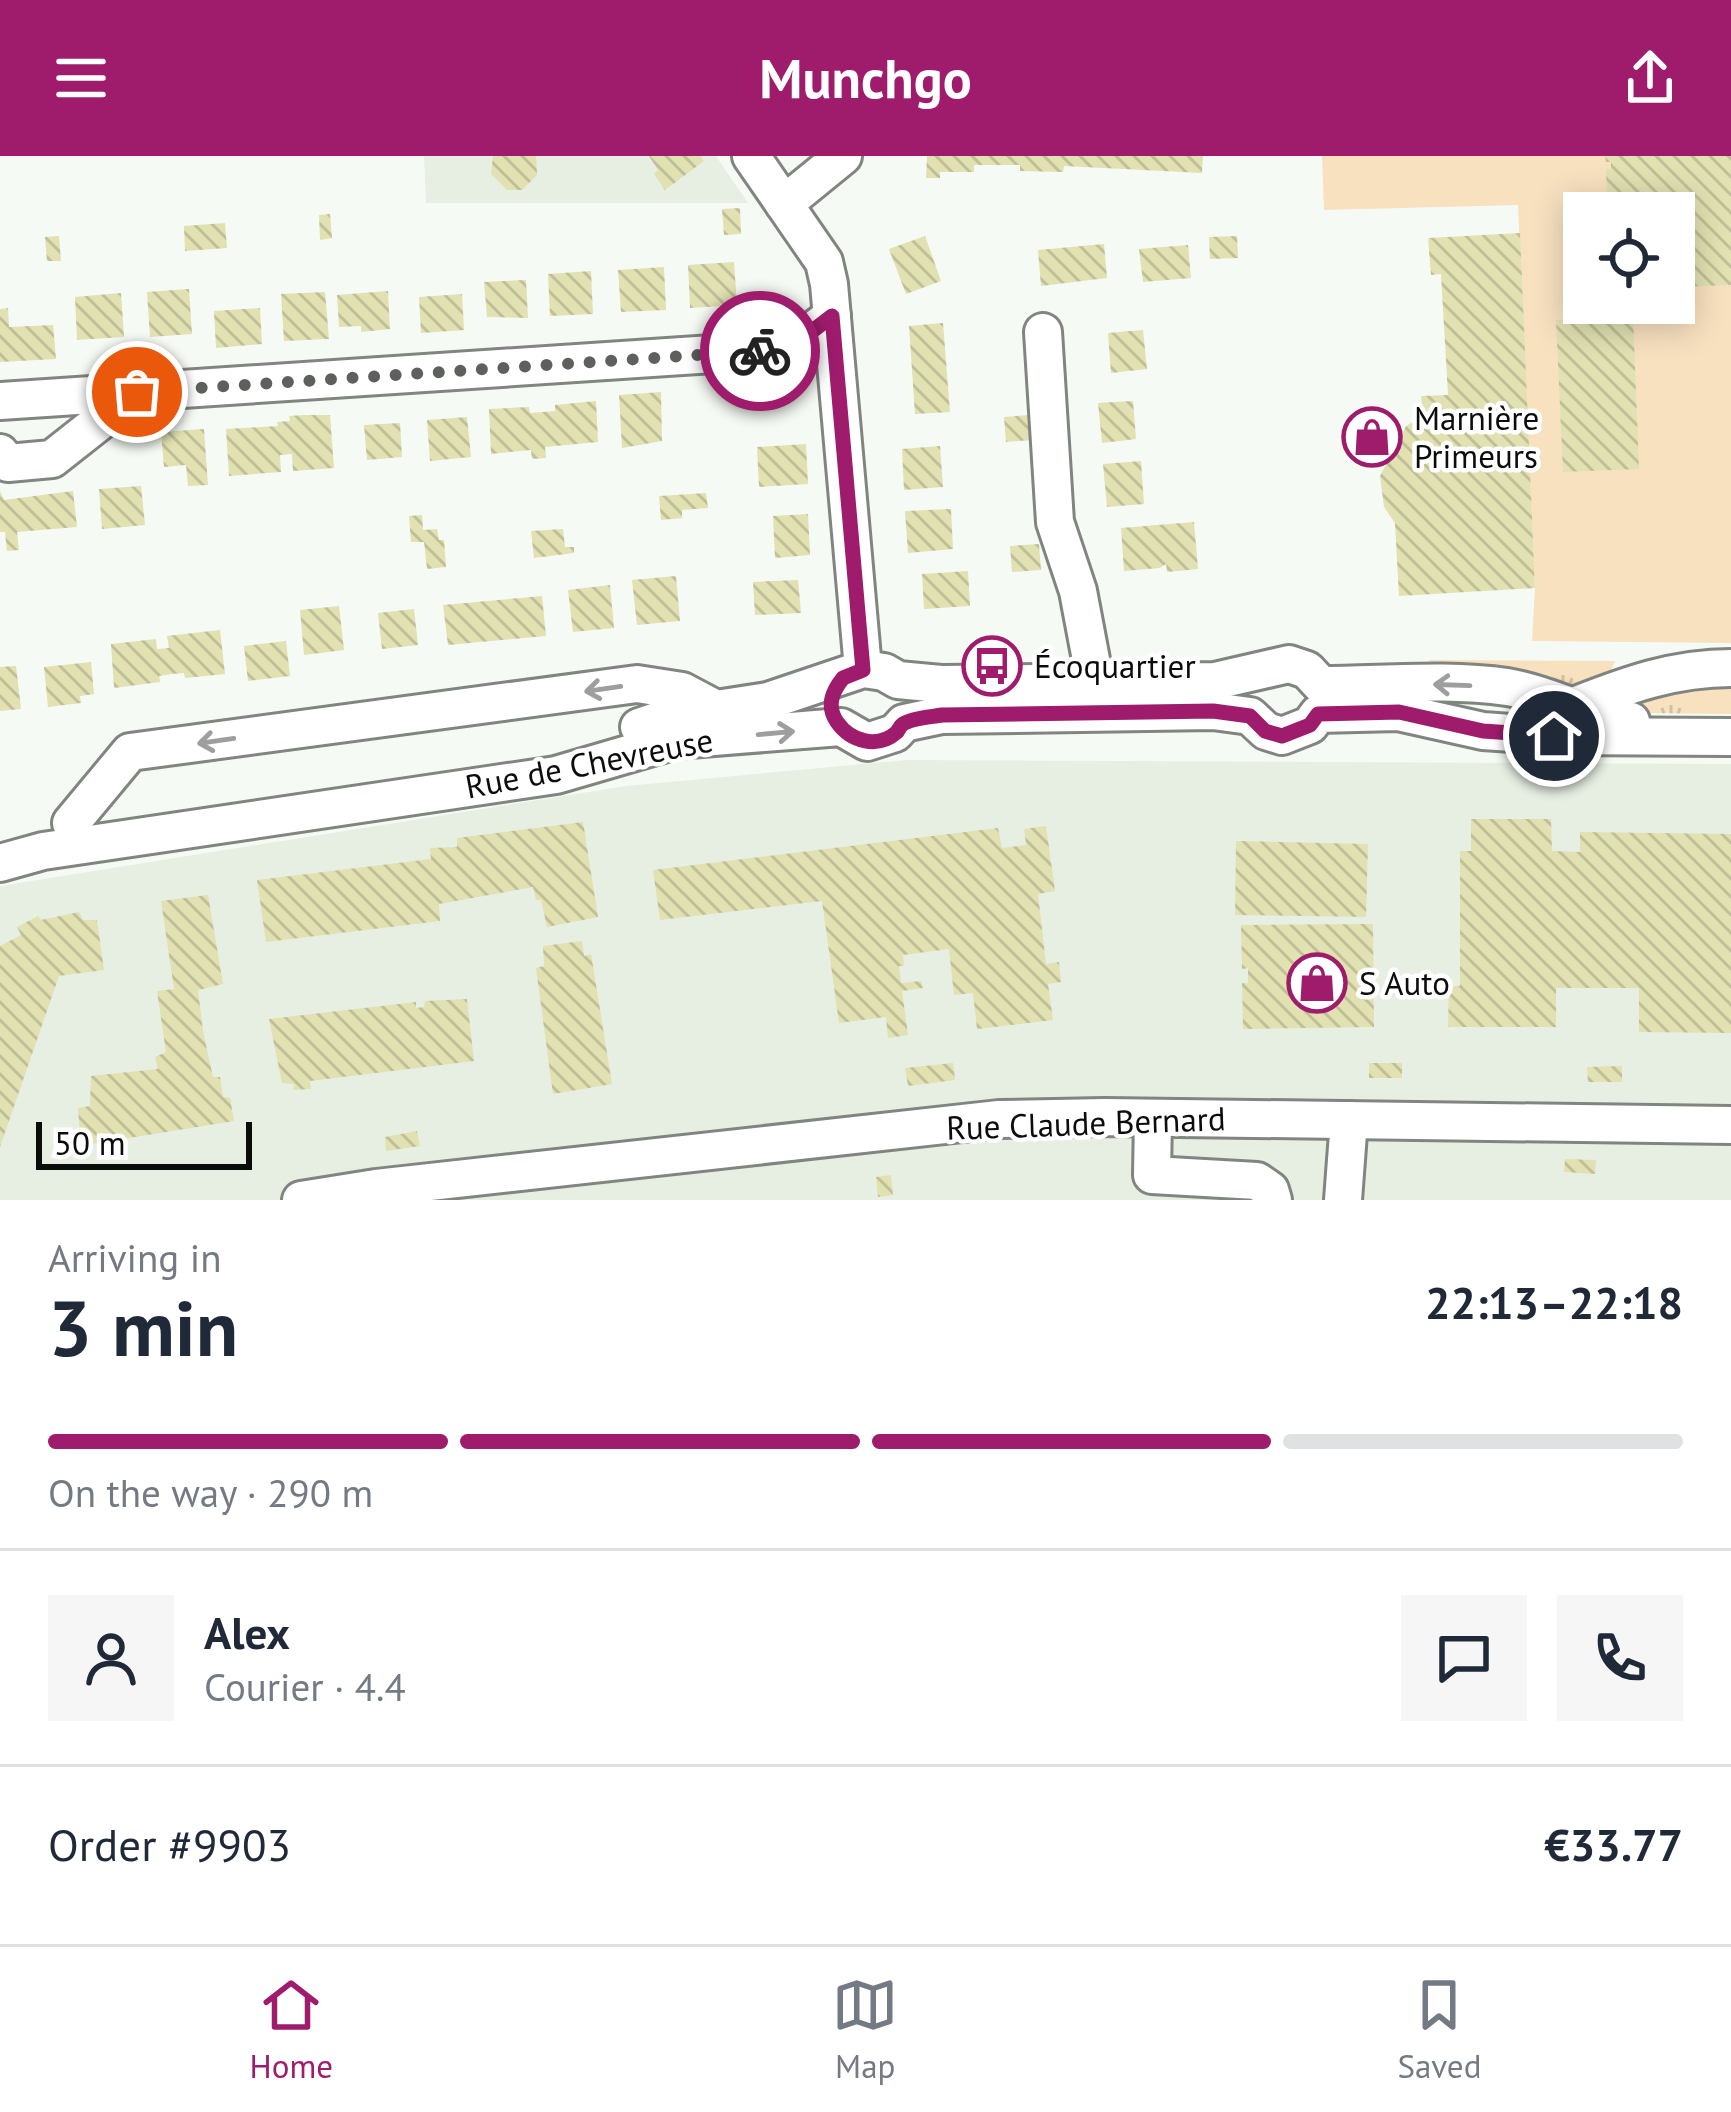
<!DOCTYPE html>
<meta charset="utf-8">
<style>
body{margin:0;font-family:"PT Sans",sans-serif;background:#f6f6f7;color:#1f2937;height:100vh;display:flex;flex-direction:column;font-size:45px;white-space:nowrap}
*{box-sizing:border-box;margin:0}
p{font-size:39px;color:#747a83}
.icon{flex:none;width:66px;height:66px;fill:none;stroke:currentColor;stroke-width:2;stroke-linecap:round;stroke-linejoin:round}
.map{position:relative;height:1044px;overflow:hidden}
.panel{display:flex;flex-direction:column;background:#fff;flex:1}
.panel>*{flex:none}
.buttons{position:absolute;left:1563px;top:36px;display:grid;gap:24px}
.buttons a{display:grid;place-items:center;width:132px;height:132px;border-radius:0px;background:#fff;box-shadow:0 6px 30px #0003;font-size:60px}
.scale{position:absolute;left:36px;bottom:30px;width:216px;box-sizing:border-box;padding-left:12px;border:6px solid #0b0d0b;border-top:0;font-size:33px;line-height:42px;white-space:nowrap;color:#0b0d0b;-webkit-text-stroke:9px #fff;paint-order:stroke}
.pin{position:absolute;display:grid;place-items:center;width:102px;height:102px;color:#fff;margin:-51px;border:6px solid #fff;border-radius:50%;box-shadow:0 3px 12px #0007}
.courier{position:absolute;display:grid;place-items:center;width:120px;height:120px;margin:-60px;border:9px solid #9f1c6d;border-radius:50%;background:#fff;color:#222;box-shadow:0 3px 15px #0007}
.summary em{font-style:normal;font-weight:700}
.summary div{display:flex;flex-direction:column-reverse}
.summary{display:flex;align-items:center;justify-content:space-between;height:204px;padding:0 48px}
h1{font-size:78px;font-weight:700;line-height:90px}
.bar{display:grid;grid-template-columns:repeat(4,1fr);gap:18px 12px;align-content:center;height:144px;padding:0 48px}
.bar i{height:15px;border-radius:9px;background:#e0e1e3}
.bar .on{background:#9f1c6d}
.bar p{grid-column:span 4}
.line{display:flex;align-items:center;gap:30px;padding:0 48px;border-top:3px solid #e0e1e3}
.line div{flex:1}
.round{display:grid;place-items:center;flex:none;width:126px;height:126px;border-radius:0px;background:#f6f6f7}
header{display:flex;justify-content:space-between;align-items:center;height:156px;padding:0 48px;background:#9f1c6d;color:#fff;font-size:54px;font-weight:700}
.menu{display:flex;justify-content:space-around;align-items:center;height:168px;border-top:3px solid #e0e1e3;background:#fff;font-size:33px;color:#747a83}
.menu a{display:grid;justify-items:center;gap:6px}
.menu .on{color:#9f1c6d}
.map>svg:first-child{display:block}
.built{fill:#e7efe3}
.grass{fill:url(#grass-tufts)}
.pitch{fill:#f8e1bf;fill-rule:evenodd}
.building{fill:url(#building-back-hatch)}
.lines{fill:none;stroke-linecap:round;stroke-linejoin:round}
.minor-casing{stroke:#818580;stroke-width:42}
.minor{stroke:#fff;stroke-width:36}
.oneway{stroke:#9d9e9d}
.done{stroke:#5d605d;stroke-width:12;stroke-dasharray:0 21.6}
.route{stroke:#9f1c6d;stroke-width:15}
.labels{text-anchor:middle;stroke-width:9;stroke-linejoin:round;paint-order:stroke}
.poi-label{font-size:33px;fill:#0b0d0b;stroke:#fff;text-anchor:start}
.street-label{font-size:33px;fill:#0b0d0b;stroke:#fff}
</style>
<header><svg class="icon" aria-label="menu" viewBox="0 0 24 24"><path d="M4 6h16M4 12h16M4 18h16"/></svg>Munchgo<svg class="icon" aria-label="share" viewBox="0 0 24 24"><path d="M12 15V3M7 8l5-5 5 5M5 13v7h14v-7"/></svg></header>
<div class="map">
<svg width="1731" height="1044" viewBox="0 0 1731 1044">
<defs>
<pattern id="grass-tufts" width="24" height="20" patternUnits="userSpaceOnUse" patternTransform="scale(3)"><rect width="24" height="20" fill="#f8e1bf"/><path d="M3 7l-1-3M5 7V3M7 7l1-3M15 17l-1-3M17 17v-4M19 17l1-3" fill="none" stroke="#d3c0a3"/></pattern>
<pattern id="building-back-hatch" width="6" height="6" patternUnits="userSpaceOnUse" patternTransform="scale(3)"><rect width="6" height="6" fill="#e1e1b2"/><path d="M-1 5l2 2M0 0l6 6M5-1l2 2" fill="none" stroke="#c0c098"/></pattern>
</defs>
<rect width="100%" height="100%" fill="#f6faf4"/>
<g class="built">
<polygon points="424,0 716,0 748,47 426,47"/>
<polygon points="906,604 1731,608 1731,1044 0,1044 0,730 626,630"/>
</g>
<g class="grass">
<polygon points="1428,504 1615,505 1607,523 1587,534 1442,516"/>
<polygon points="1731,524 1731,558 1642,557 1621,547"/>
</g>
<path class="pitch" d="M1322,0h409v487l-199,-2 3,-53 -17,-383 -194,5zM1584,57h90v90h-90z"/>
<g class="building">
<polygon points="493,0 536,0 537,19 522,34 507,34 491,18"/>
<polygon points="649,0 700,0 704,5 665,34 654,18 658,14"/>
<polygon points="927,0 1203,0 1202,17 1064,10 1063,16 1020,15 1020,9 974,9 974,16 940,16 940,22 926,22"/>
<polygon points="1605,0 1731,0 1731,129 1674,131 1674,57 1608,57 1608,48 1613,45 1607,42 1606,13 1611,13 1611,6 1606,6"/>
<polygon points="740,52 741,78 724,79 722,53"/>
<polygon points="330,58 332,82 320,84 319,59"/>
<polygon points="225,67 227,92 185,95 184,70"/>
<polygon points="1520,77 1535,432 1399,440 1395,367 1384,351 1380,320 1406,270 1423,260 1421,240 1448,239 1441,118 1431,119 1428,82"/>
<polygon points="59,80 61,105 47,105 45,81"/>
<polygon points="925,80 941,125 906,138 889,93"/>
<polygon points="1237,80 1238,102 1210,103 1209,81"/>
<polygon points="1104,88 1107,122 1041,130 1038,94"/>
<polygon points="1188,89 1191,122 1143,126 1139,93"/>
<polygon points="734,106 737,149 690,152 688,109"/>
<polygon points="664,111 666,154 621,156 618,114"/>
<polygon points="591,115 593,158 550,160 548,118"/>
<polygon points="526,124 528,162 487,161 484,126"/>
<polygon points="189,133 192,178 150,181 147,136"/>
<polygon points="388,135 390,173 361,176 361,170 339,171 337,139"/>
<polygon points="325,136 329,183 284,185 281,138"/>
<polygon points="121,137 124,181 77,184 75,141"/>
<polygon points="462,138 464,174 421,177 419,141"/>
<polygon points="8,152 9,171 53,169 56,203 0,206 0,153"/>
<polygon points="260,152 262,188 216,192 214,155"/>
<polygon points="1633,161 1639,313 1563,316 1556,164"/>
<polygon points="943,167 950,256 915,258 909,170"/>
<polygon points="1143,174 1147,213 1111,217 1108,177"/>
<polygon points="661,236 662,285 622,292 619,239"/>
<polygon points="596,245 598,286 545,291 546,302 532,303 531,294 491,298 489,253 529,251 530,257 543,256 555,255 555,249"/>
<polygon points="1133,245 1136,283 1102,287 1098,247"/>
<polygon points="304,259 330,259 334,312 293,315 292,298 280,299 281,316 229,320 226,273 278,270 277,266 290,265 289,260"/>
<polygon points="1030,259 1032,284 1006,286 1004,261"/>
<polygon points="467,261 471,301 430,305 427,264"/>
<polygon points="400,267 402,301 367,304 364,269"/>
<polygon points="204,273 208,329 188,330 186,309 164,311 161,276"/>
<polygon points="806,288 808,328 759,331 757,291"/>
<polygon points="940,290 943,331 904,334 902,293"/>
<polygon points="1141,305 1144,348 1107,351 1103,308"/>
<polygon points="141,330 145,369 102,373 99,333"/>
<polygon points="0,335 4,344 73,335 77,371 17,376 19,394 7,395 5,376 0,376"/>
<polygon points="706,337 708,352 682,354 682,362 661,364 659,340"/>
<polygon points="951,353 953,393 908,397 905,355"/>
<polygon points="808,358 810,399 775,402 773,360"/>
<polygon points="422,359 423,374 437,373 439,384 444,384 446,411 427,413 424,386 411,386 409,360"/>
<polygon points="1194,366 1198,413 1167,416 1166,408 1160,412 1124,415 1121,372"/>
<polygon points="563,373 565,391 574,391 574,397 534,402 531,375"/>
<polygon points="1039,388 1041,414 1012,416 1010,390"/>
<polygon points="968,415 970,450 924,453 922,418"/>
<polygon points="676,420 680,465 637,469 632,424"/>
<polygon points="798,424 801,457 755,459 753,426"/>
<polygon points="610,429 614,472 573,476 568,434"/>
<polygon points="542,440 546,480 448,489 443,449"/>
<polygon points="339,450 344,494 304,499 300,454"/>
<polygon points="414,453 418,489 382,493 378,457"/>
<polygon points="220,474 225,518 185,522 184,517 172,518 159,520 160,526 114,532 111,488 156,483 157,493 169,492 167,480"/>
<polygon points="286,485 290,520 248,525 244,490"/>
<polygon points="91,506 94,538 80,540 81,547 48,551 44,511"/>
<polygon points="16,510 21,553 0,555 0,511"/>
<polygon points="1471,663 1551,663 1552,695 1580,696 1580,676 1731,678 1731,877 1639,876 1639,832 1556,832 1556,871 1448,871 1449,830 1460,830 1460,695 1471,695"/>
<polygon points="583,666 598,761 547,771 541,744 536,744 533,731 439,748 440,765 266,786 257,724 431,703 430,692 457,691 457,682"/>
<polygon points="1046,670 1055,735 1038,738 1046,808 1059,806 1061,826 1048,828 1053,864 977,873 973,837 954,839 949,793 903,799 904,810 899,810 901,827 921,825 923,832 902,835 908,879 888,882 886,861 839,867 822,745 660,764 653,714 998,672 1002,692 1026,689 1024,673"/>
<polygon points="1236,685 1368,688 1366,761 1235,759"/>
<polygon points="208,739 223,828 198,834 203,875 213,921 220,921 223,941 230,942 234,965 92,988 93,982 80,981 78,952 90,950 91,920 158,913 155,901 166,896 157,835 174,833 161,745"/>
<polygon points="79,756 83,764 97,764 104,814 59,820 0,991 0,790 21,779 17,771 38,760 41,764"/>
<polygon points="1373,768 1374,871 1243,873 1242,827 1248,827 1248,812 1242,813 1241,769"/>
<polygon points="582,785 584,800 591,798 612,928 553,938 536,812 544,810 543,790"/>
<polygon points="467,843 474,905 310,925 311,933 293,934 294,928 282,927 269,863 416,846 416,852 424,851 425,845"/>
<polygon points="953,907 955,924 908,930 905,912"/>
<rect x="1369" y="907" width="33" height="15"/>
<polygon points="1622,910 1622,926 1588,926 1587,911"/>
<polygon points="417,975 420,990 386,995 385,981"/>
<polygon points="1565,1003 1596,1004 1595,1018 1564,1016"/>
<polygon points="891,1019 893,1039 878,1041 876,1021"/>
</g>
<g class="lines">
<g class="minor-casing">
<g id="minor">
<polyline points="751,0 824,106 829,128 863,513"/>
<polyline points="784,48 843,0"/>
<polyline points="1043,176 1055,366 1078,435 1095,525"/>
<polyline points="0,245 789,193 832,160"/>
<polyline points="0,297 8,307 52,303 137,236"/>
<path d="M1574,550c53,-21 100,-38 157,-38"/>
<path d="M639,571l32,-11 97,-15 95,-32 21,3 14,8 43,4 274,-3 74,-17 18,6 14,15c61,0 126,-7 186,2 44,7 81,31 124,34"/>
<polyline points="71,667 130,596 637,528 682,535 714,552"/>
<polyline points="0,707 43,695 556,619 676,584 841,571 867,586 895,577 904,567 942,559 1213,555 1250,560 1266,575 1282,580 1310,569 1318,558 1398,556 1483,575 1554,580 1731,581"/>
<polyline points="1153,962 1152,1019 1257,1025 1270,1034 1273,1044"/>
<polyline points="301,1044 376,1032 999,963 1105,961 1731,969"/>
<polyline points="1343,1044 1349,964"/>
</g>
</g>
<use href="#minor" class="minor"/>
</g>
<defs><path id="oneway-shaft" d="M-6 0H5M1.5-3L5.5 0L1.5 3" fill="none" stroke-width="1.6" stroke-linecap="round" stroke-linejoin="round" transform="scale(3)"/></defs>
<g class="oneway">
<use href="#oneway-shaft" transform="translate(1452 529) rotate(-178)"/>
<use href="#oneway-shaft" transform="translate(603 533) rotate(172)"/>
<use href="#oneway-shaft" transform="translate(776 577) rotate(-5)"/>
<use href="#oneway-shaft" transform="translate(216 585) rotate(172)"/>
</g>
<g class="lines">
<polyline class="done" points="137,236 760,195"/>
<path class="route" d="M760,195l29,-2 43,-33 31,354 -20,8c-11,14 -17,28 -6,44 14,20 41,27 60,10 2,-3 3,-6 6,-8 9,-6 28,-7 39,-9l271,-4 37,5 15,15 17,5 28,-11 8,-11 81,-2 84,19 71,5"/>
</g>
<defs>
<g id="shop-ring" transform="scale(3)"><circle r="9.5" fill="#fff" stroke="#9f1c6d" stroke-width="1.5"/><path d="M-5-2.5h2.3a2.7 3.5 0 0 1 5.4 0H5L5.5 6h-11ZM-1.5-2.5h3a1.5 2.3 0 0 0-3 0Z" fill="#9f1c6d"/></g>
<g id="bus-ring" transform="scale(3)"><circle r="9.5" fill="#fff" stroke="#9f1c6d" stroke-width="1.5"/><path d="M-5-6H5V4H4V6H2V4H-2V6H-4V4H-5ZM-3.5-4V0h7V-4ZM-3.5 1.2v1.5H-2V1.2ZM2 1.2v1.5H3.5V1.2Z" fill="#9f1c6d"/></g>
</defs>
<g fill-rule="evenodd">
<use href="#shop-ring" x="1372" y="281"/>
<use href="#bus-ring" x="992" y="510"/>
<use href="#shop-ring" x="1317" y="827"/>
</g>
<g class="labels">
<g class="poi-label">
<text x="1414" y="274">Marnière<tspan x="1414" dy="38">Primeurs</tspan></text>
<text x="1034" y="522">Écoquartier</text>
<text x="1359" y="839">S Auto</text>
</g>
<g class="street-label">
<text transform="translate(589 607) rotate(-11)" y="12">Rue de Chevreuse</text>
<text transform="translate(1086 967) rotate(-2)" y="12">Rue Claude Bernard</text>
</g>
</g>
</svg>
<div class="buttons">
<a><svg class="icon" aria-label="locate" viewBox="0 0 24 24"><circle cx="12" cy="12" r="6"/><path d="M12 2v4M12 18v4M2 12h4M18 12h4"/></svg></a>
</div>
<div class="scale">50 m</div>
<div class="pin" style="left:137px;top:236px;background:#ea580c"><svg class="icon" aria-label="bag" viewBox="0 0 24 24"><path d="M5 8h14l-1 12H6zM9 8a3 3 0 0 1 6 0"/></svg></div>
<div class="pin" style="left:1554px;top:580px;background:#1f2937"><svg class="icon" aria-label="home" viewBox="0 0 24 24"><path d="M3 11l9-7 9 7M6 9v11h12V9"/></svg></div>
<div class="courier" style="left:760px;top:195px"><svg class="icon" aria-label="bike" viewBox="0 0 24 24"><circle cx="6" cy="16" r="4"/><circle cx="18" cy="16" r="4"/><path d="M6 16l4-8h5l3 8M10 8l3 8H6M13 5h3"/></svg></div>
</div>
<section class="panel">
<div class="summary"><div><h1>3 min</h1><p>Arriving in</p></div><em>22:13–22:18</em></div>
<div class="bar"><i class="on"></i><i class="on"></i><i class="on"></i><i></i><p>On the way · 290 m</p></div>
<div class="line" style="height:216px"><a class="round"><svg class="icon" aria-label="person" viewBox="0 0 24 24"><circle cx="12" cy="8" r="4"/><path d="M4 21q1-7 8-7t8 7"/></svg></a><div><b>Alex</b><p>Courier · 4.4</p></div><a class="round"><svg class="icon" aria-label="chat" viewBox="0 0 24 24"><path d="M4 5h16v11H9l-5 4z"/></svg></a><a class="round"><svg class="icon" aria-label="phone" viewBox="0 0 24 24"><path d="M5 4h4l2 5-3 2q2 4 5 5l2-3 5 2v4C11 20 4 13 5 4z"/></svg></a></div>
<div class="line" style="height:156px"><div>Order #9903</div><b>€33.77</b></div>
</section>
<nav class="menu">
<a class="on"><svg class="icon" aria-label="home" viewBox="0 0 24 24"><path d="M3 11l9-7 9 7M6 9v11h12V9"/></svg>Home</a>
<a><svg class="icon" aria-label="map" viewBox="0 0 24 24"><path d="M3 6l6-2 6 2 6-2v14l-6 2-6-2-6 2zM9 4v14M15 6v14"/></svg>Map</a>
<a><svg class="icon" aria-label="saved" viewBox="0 0 24 24"><path d="M7 4h10v16l-5-4-5 4z"/></svg>Saved</a>
</nav>
